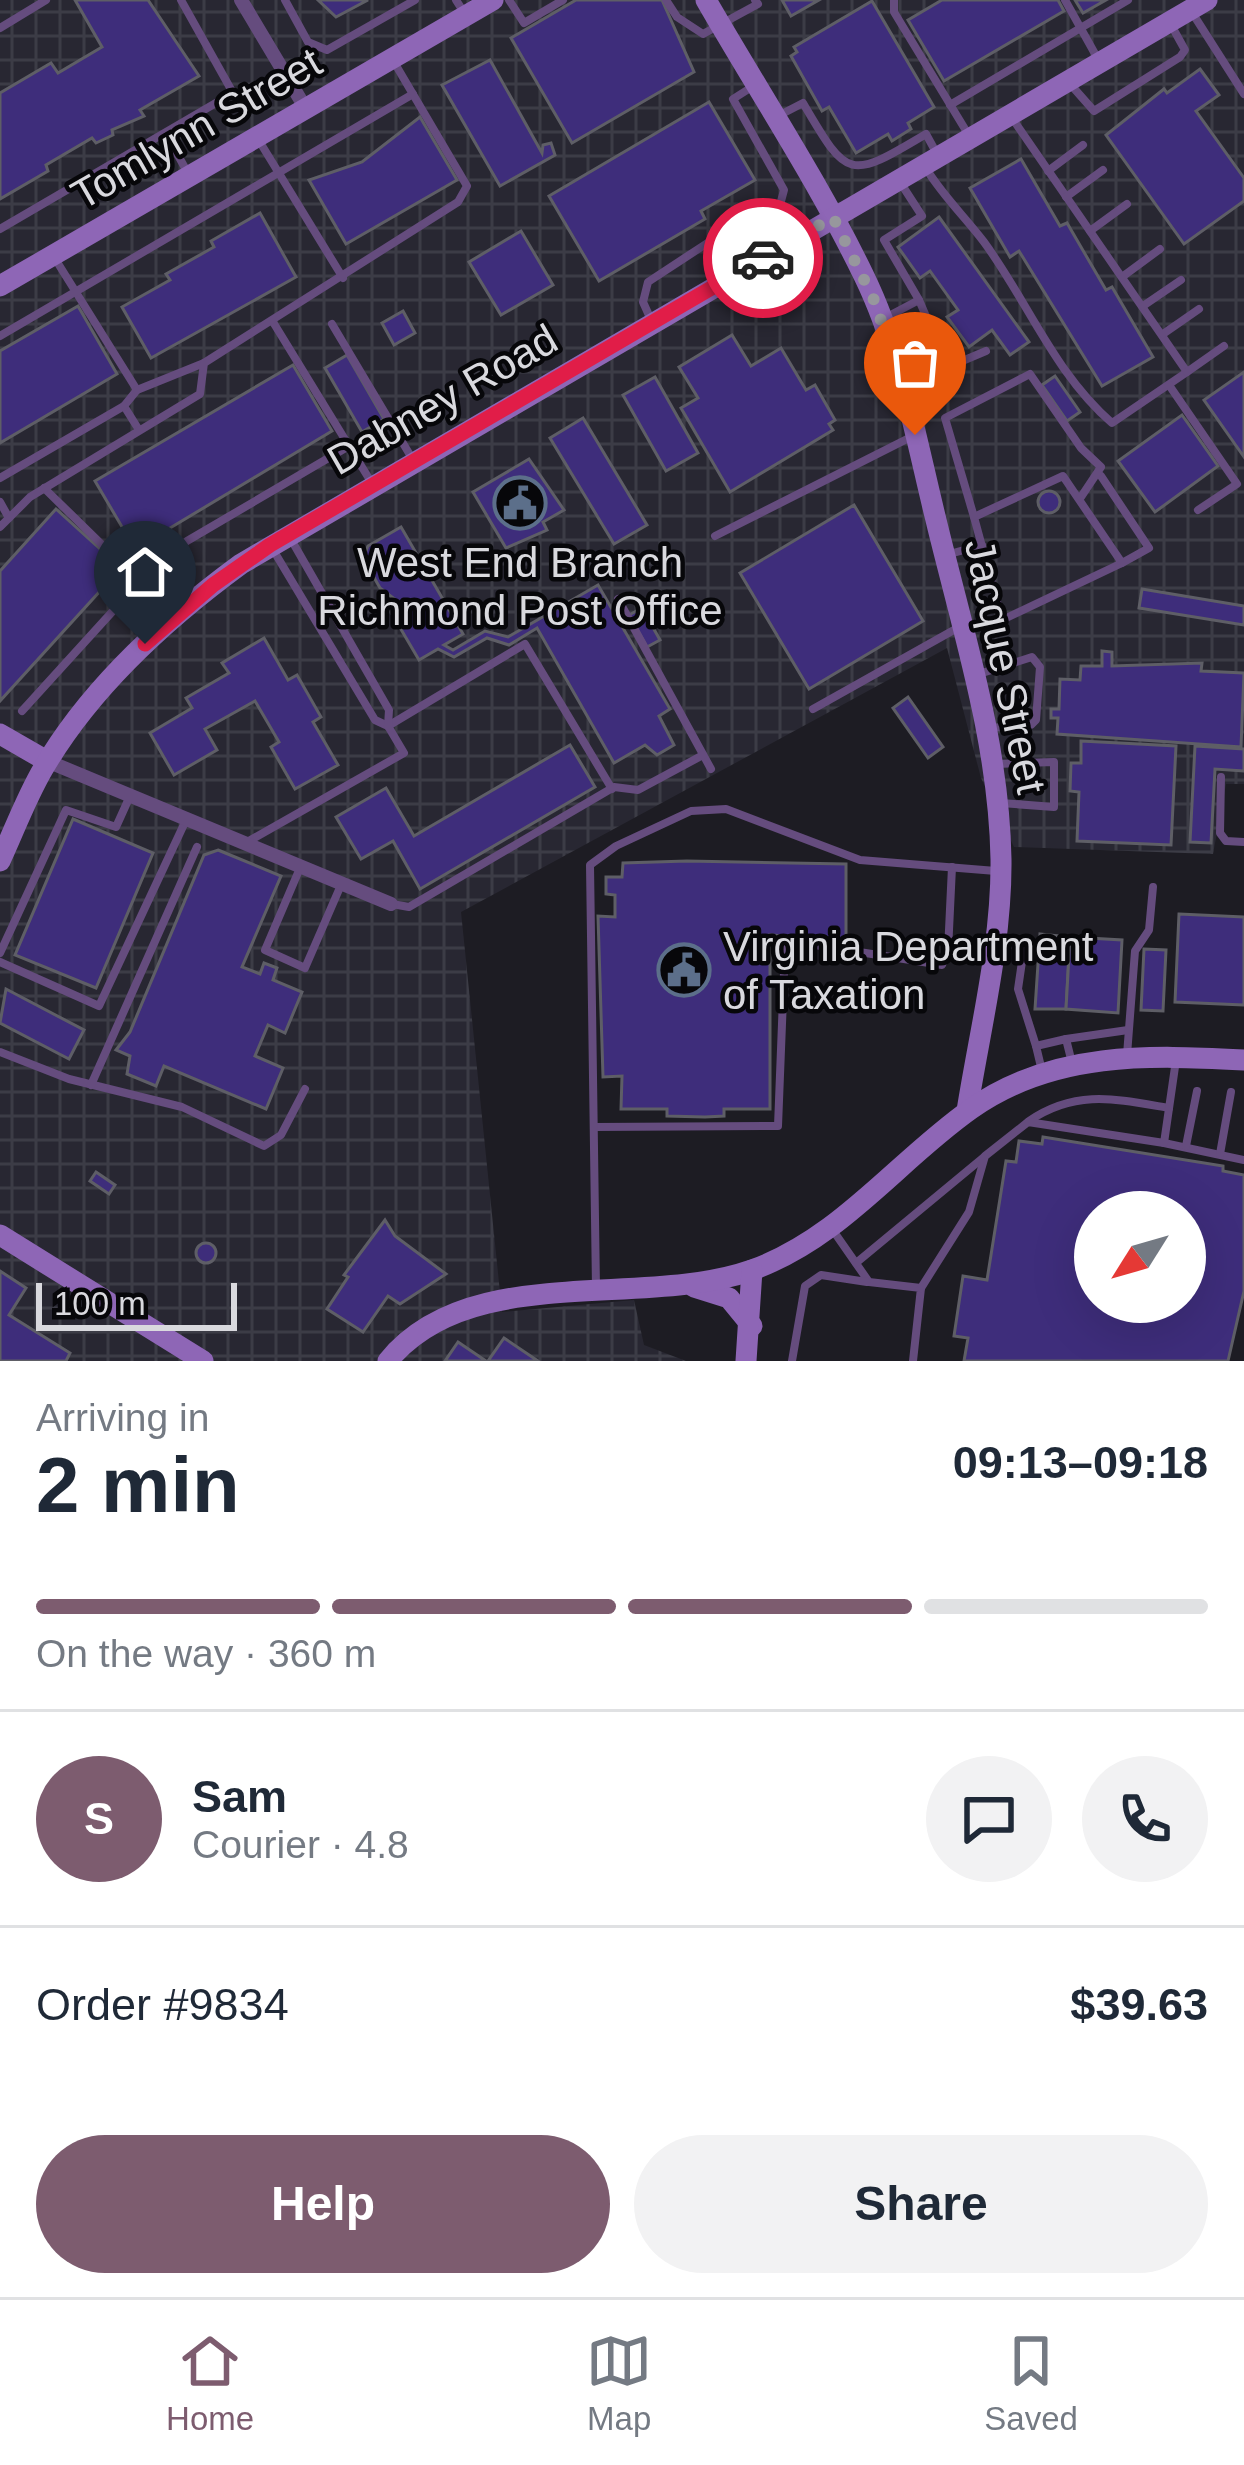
<!DOCTYPE html>
<meta charset="utf-8">
<style>
body{margin:0;font-family:Arial,sans-serif;background:#f2f2f3;color:#1f2937;height:100vh;display:flex;flex-direction:column;font-size:45px;white-space:nowrap}
*{box-sizing:border-box;margin:0}
p{font-size:39px;color:#747a83}
.icon{flex:none;width:66px;height:66px;fill:none;stroke:currentColor;stroke-width:2;stroke-linecap:round;stroke-linejoin:round}
.map{position:relative;height:1361px;overflow:hidden}
.details{display:flex;flex-direction:column;background:#fff;flex:1}
.details>*{flex:none}
.needle{width:78px;rotate:233deg}
.controls{position:absolute;left:1074px;top:1191px;display:grid;gap:24px}
.controls a{display:grid;place-items:center;width:132px;height:132px;border-radius:50%;background:#fff;box-shadow:0 12px 48px #0002;font-size:60px}
.scale{position:absolute;left:36px;bottom:30px;width:201px;box-sizing:border-box;padding-left:12px;border:6px solid #d9d9de;border-top:0;font-size:33px;line-height:42px;white-space:nowrap;color:#d9d9de;-webkit-text-stroke:9px #07070a;paint-order:stroke}
.pin{position:absolute;display:grid;place-items:center;width:102px;height:102px;color:#fff;margin:-123px -51px;border-radius:50% 50% 50% 0;rotate:-45deg;box-shadow:0 0 12px #0007}
.pin .icon{rotate:45deg}
.courier{position:absolute;display:grid;place-items:center;width:120px;height:120px;margin:-60px;border:9px solid #e11d48;border-radius:50%;background:#fff;color:#222;box-shadow:0 3px 15px #0007}
.summary em{font-style:normal;font-weight:700}
.summary div{display:flex;flex-direction:column-reverse}
.summary{display:flex;align-items:center;justify-content:space-between;height:204px;padding:0 36px}
h1{font-size:78px;font-weight:700;line-height:90px}
.bar{display:grid;grid-template-columns:repeat(4,1fr);gap:18px 12px;align-content:center;height:144px;padding:0 36px}
.bar i{height:15px;border-radius:9px;background:#e0e1e3}
.bar .active{background:#7d5c6f}
.bar p{grid-column:span 4}
.line{display:flex;align-items:center;gap:30px;padding:0 36px;border-top:3px solid #e0e1e3}
.line div{flex:1}
.round{display:grid;place-items:center;flex:none;width:126px;height:126px;border-radius:63px;background:#f2f2f3}
.button{display:flex;gap:24px;margin-top:auto;padding:24px 36px}
.button a{flex:1;height:138px;border-radius:72px;background:#7d5c6f;color:#fff;font-size:48px;font-weight:700;line-height:138px;text-align:center}
.button a+a{background:#f2f2f3;color:#1f2937}
.tabs{display:flex;justify-content:space-around;align-items:center;height:168px;border-top:3px solid #e0e1e3;background:#fff;font-size:33px;color:#747a83}
.tabs a{display:grid;justify-items:center;gap:6px}
.tabs .active{color:#7d5c6f}
.map>svg:first-child{display:block}
.industrial{fill:url(#industrial-grid)}
.building{fill:#3e2d7b;stroke:#5e5e66;stroke-width:3;fill-rule:evenodd}
.lines{fill:none;stroke-linecap:round;stroke-linejoin:round}
.lane{stroke:#654c7e;stroke-width:8}
.street{stroke:#654c7e;stroke-width:14}
.secondary{stroke:#8e66b6;stroke-width:21}
.done{stroke:#97979d;stroke-width:12;stroke-dasharray:0 21.6}
.route{stroke:#e11d48;stroke-width:15}
.labels{text-anchor:middle;stroke-width:9;stroke-linejoin:round;paint-order:stroke}
.street-label{font-size:42px;fill:#d9d9de;stroke:#07070a}
.poi-label{font-size:42px;fill:#d9d9de;stroke:#07070a}
</style>
<div class="map">
<svg width="1244" height="1361" viewBox="0 0 1244 1361">
<defs>
<pattern id="industrial-grid" width="8" height="8" patternUnits="userSpaceOnUse" patternTransform="scale(3)"><rect width="8" height="8" fill="#282732"/><path d="M0 4h8M4 0v8" fill="none" stroke="#3c3c46"/></pattern>
</defs>
<rect width="100%" height="100%" fill="#1d1c23"/>
<polygon class="industrial" points="0,0 1244,0 1244,784 1226,784 1213,854 1014,847 981,778 947,648 461,912 502,1312 634,1300 644,1345 686,1361 0,1361"/>
<g class="building">
<polygon points="75,0 148,0 199,76 140,110 144,116 112,130 113,135 96,143 92,138 46,165 48,171 0,199 0,93 51,63 58,73 102,47"/>
<polygon points="318,0 368,0 336,17"/>
<polygon points="576,0 662,0 694,72 572,143 511,38"/>
<polygon points="782,0 819,0 791,16"/>
<polygon points="942,0 1058,0 1064,11 944,81 908,20"/>
<polygon points="1075,0 1106,0 1083,13"/>
<polygon points="872,1 934,107 908,123 911,129 892,141 888,134 856,153 829,107 822,111 791,56 797,52 794,47"/>
<polygon points="490,60 542,153 543,145 551,143 555,155 500,186 442,85"/>
<polygon points="1200,69 1219,95 1196,111 1244,178 1244,201 1184,244 1106,135 1164,89 1167,93"/>
<polygon points="709,102 755,180 701,211 705,219 599,281 549,196"/>
<polygon points="420,117 457,180 346,244 309,180 362,162"/>
<polygon points="1021,159 1060,226 1067,223 1106,290 1112,287 1153,357 1102,386 1019,251 1010,257 970,188"/>
<polygon points="260,213 296,277 151,358 122,307 170,280 166,274 214,247 211,241"/>
<polygon points="939,217 1029,342 1010,355 992,330 969,347 947,317 958,310 930,271 920,278 898,247"/>
<polygon points="521,231 553,285 501,315 469,262"/>
<polygon points="78,306 117,374 0,443 0,351"/>
<polygon points="403,311 415,333 394,345 382,323"/>
<polygon points="732,335 751,366 781,348 806,390 815,385 835,420 829,424 833,430 730,492 681,408 698,398 679,367"/>
<polygon points="347,355 384,419 362,432 325,368"/>
<polygon points="293,365 332,431 135,549 95,481"/>
<polygon points="1244,372 1244,457 1204,400"/>
<polygon points="1055,376 1080,412 1067,421 1042,385"/>
<polygon points="655,377 698,453 666,471 623,395"/>
<polygon points="1182,415 1218,466 1155,512 1118,461"/>
<polygon points="583,418 647,525 614,544 550,438"/>
<polygon points="529,459 564,510 543,522 547,530 506,548 473,492"/>
<circle cx="1049" cy="502" r="11"/>
<polygon points="854,505 923,621 809,689 740,573"/>
<polygon points="56,509 121,568 0,701 0,571"/>
<polygon points="401,527 463,634 444,645 453,650 485,631 508,637 598,585 670,709 659,716 674,745 657,755 645,745 614,763 537,628 509,645 487,638 454,657 438,649 419,660 392,614 396,600 380,588 363,558 368,546"/>
<polygon points="1142,589 1244,606 1244,625 1139,608"/>
<polygon points="642,608 660,640 647,647 629,615"/>
<polygon points="264,638 288,680 297,675 321,717 313,722 338,765 295,789 271,747 279,742 255,701 205,729 217,750 174,775 150,733 192,708 186,698 229,673 222,663"/>
<polygon points="1102,651 1112,652 1112,666 1202,663 1201,671 1244,673 1241,747 1057,734 1058,718 1051,718 1051,709 1059,709 1060,679 1080,680 1081,666 1102,666"/>
<polygon points="908,697 943,747 928,758 893,708"/>
<polygon points="1081,741 1176,746 1171,845 1077,841 1079,792 1070,791 1071,763 1081,763"/>
<polygon points="570,745 595,787 420,889 393,841 361,859 336,817 386,788 414,836"/>
<polygon points="1195,746 1244,749 1244,771 1215,769 1211,843 1190,842"/>
<polygon points="73,819 153,853 96,988 15,955"/>
<polygon points="218,850 281,876 242,967 260,974 264,963 277,968 273,980 302,992 285,1033 268,1025 255,1056 283,1068 266,1109 164,1066 156,1086 127,1074 130,1056 116,1050 130,1032 204,855"/>
<polygon points="687,861 846,864 846,936 854,936 854,942 770,935 770,1109 724,1109 724,1116 705,1117 667,1116 667,1109 621,1109 622,1076 603,1077 598,916 615,917 615,895 606,894 606,877 622,877 623,863"/>
<polygon points="1179,914 1244,917 1244,1005 1175,1002"/>
<polygon points="1040,934 1070,937 1066,1009 1035,1009"/>
<polygon points="1070,937 1122,940 1118,1013 1066,1009"/>
<polygon points="1144,949 1166,950 1163,1011 1141,1010"/>
<polygon points="6,989 84,1030 69,1059 0,1023"/>
<path d="M1043,1137l180,29v5l21,4v116l-16,70h-264l4,-23 -14,-2 9,-60 24,4 19,-119 10,1 3,-21 23,3zM1095,1212h90v90h-90z"/>
<polygon points="96,1172 115,1185 109,1194 90,1181"/>
<polygon points="385,1220 395,1236 446,1274 400,1304 388,1296 363,1332 327,1309 348,1277 344,1275"/>
<circle cx="206" cy="1253" r="10"/>
<polygon points="0,1271 26,1288 9,1315 70,1353 66,1361 0,1361"/>
<polygon points="504,1338 538,1361 488,1361"/>
<polygon points="458,1342 486,1361 445,1361"/>
</g>
<g class="lines">
<g class="lane">
<polyline points="285,0 308,42 327,50 415,0"/>
<polyline points="456,0 465,14"/>
<polyline points="509,0 524,23 563,0"/>
<polyline points="666,0 677,17 703,34 758,4 755,0"/>
<polyline points="894,0 894,12 968,134"/>
<polyline points="1065,0 1099,61"/>
<polyline points="1193,14 1244,94"/>
<polyline points="0,28 46,0"/>
<polyline points="1071,85 1094,111 1180,57 1185,50 1170,23"/>
<polyline points="950,105 1128,0"/>
<path d="M776,117l27,-14c45,77 46,77 123,31l11,20"/>
<polyline points="166,134 189,175"/>
<polyline points="258,139 343,278"/>
<path d="M927,170c17,27 38,47 57,72 44,60 71,132 128,181l75,-51 -177,-257"/>
<polyline points="1048,171 1083,145"/>
<polyline points="1066,197 1103,170"/>
<polyline points="0,229 233,93 181,0"/>
<polyline points="1090,231 1127,204"/>
<polyline points="723,241 780,205 784,190 733,99 755,85"/>
<polyline points="54,257 137,390 124,406 139,430"/>
<polyline points="1122,277 1160,249"/>
<polyline points="919,300 948,367 986,351"/>
<polyline points="1143,306 1181,280"/>
<polyline points="883,319 919,300 884,240 922,216 900,182"/>
<polyline points="273,322 349,446"/>
<polyline points="652,322 643,302 648,282 712,240 723,241 743,268"/>
<polyline points="332,324 413,460"/>
<polyline points="1163,334 1199,309"/>
<polyline points="0,336 413,94"/>
<polyline points="1187,372 1224,346"/>
<polyline points="1169,385 1237,484 1198,510"/>
<polyline points="137,390 204,363"/>
<polygon points="1063,476 1122,563 1002,620 974,517"/>
<polyline points="1101,476 1149,548 1122,563"/>
<polyline points="0,478 124,406"/>
<polyline points="44,488 174,615"/>
<polyline points="0,502 9,518"/>
<polyline points="974,517 945,418 1030,374 1081,448 1101,467 1081,497"/>
<polyline points="0,527 30,497 200,394 204,363 458,202 467,186 394,62"/>
<polyline points="715,536 913,436"/>
<polyline points="272,548 375,720 388,726"/>
<polyline points="946,555 982,545"/>
<polyline points="618,599 711,769"/>
<polyline points="979,674 1032,657 1040,667 1036,720 1031,725 988,728"/>
<polyline points="813,709 961,626"/>
<polyline points="22,711 142,579 187,541 349,446 373,485"/>
<polyline points="388,726 525,644 612,789"/>
<polyline points="995,764 1054,762 1054,807 1001,803"/>
<polyline points="1221,777 1220,833 1226,841 1244,842"/>
<polyline points="247,842 404,753 388,726 389,710 292,541"/>
<polyline points="300,868 265,950 305,968 341,885"/>
<polyline points="392,904 409,907 614,787 638,790 703,755"/>
<polyline points="997,942 1024,948 1018,989 1036,1046"/>
<polyline points="0,953 66,810 116,827 130,796"/>
<polyline points="0,962 99,1006 186,820"/>
<polyline points="1066,1039 1128,1030"/>
<polyline points="0,1052 69,1079 182,1107 264,1146 281,1135 305,1089"/>
<polyline points="1127,1055 1135,951 1149,930 1153,887"/>
<polyline points="1042,1071 1036,1046 1066,1039 1072,1063"/>
<polyline points="91,1085 197,847"/>
<path d="M1029,1121c47,-32 87,-22 140,-13"/>
<polyline points="594,1127 778,1126 785,947 789,941 942,965 948,951 952,867"/>
<polyline points="1164,1143 1244,1160"/>
<polyline points="1186,1146 1197,1091"/>
<polyline points="1220,1154 1231,1092"/>
<polyline points="832,1229 869,1282 921,1288 913,1361"/>
<polyline points="856,1263 984,1157"/>
<polyline points="921,1288 969,1212 985,1156 1028,1122 1164,1143 1176,1060"/>
<polyline points="596,1289 590,865 616,846 691,811 726,809 860,860 996,871"/>
<polyline points="792,1361 805,1286 821,1275 867,1282"/>
</g>
<g class="street">
<polyline points="241,0 306,109"/>
<polyline points="47,761 391,904"/>
</g>
<g class="secondary">
<path d="M706,0c53,92 112,181 158,276 37,76 52,163 72,244 27,112 63,223 65,339 1,84 -21,170 -34,252"/>
<polyline points="0,286 493,0"/>
<polyline points="0,734 47,761"/>
<path d="M0,861c14,-30 26,-63 43,-92 47,-81 123,-150 198,-205l966,-564"/>
<polyline points="0,1235 203,1361"/>
<polyline points="694,1287 729,1298 752,1326"/>
<path d="M388,1361c81,-100 254,-52 364,-91 89,-32 144,-108 219,-161 82,-58 178,-54 273,-49"/>
<polyline points="746,1361 752,1270"/>
</g>
</g>
<g class="lines">
<polyline class="done" points="763,258 833,217 876,304 915,435"/>
<polyline class="route" points="145,644 213,585 270,545 763,258"/>
</g>
<defs>
<g id="civic-ring" transform="scale(2.7)"><circle r="9.5" fill="#07070a" stroke="#5c6f8a" stroke-width="1.5"/><path d="M-.6-6.5H3V-4.5H.6V-3L4-1V1h2V6H-6V1h2V-1L-.6-3ZM-1.2 2.5V6h2.4V2.5Z" fill="#5c6f8a"/></g>
</defs>
<g fill-rule="evenodd">
<use href="#civic-ring" x="520" y="503"/>
<use href="#civic-ring" x="684" y="970"/>
</g>
<g class="labels">
<g class="street-label">
<text transform="translate(196 128) rotate(-30)" y="15">Tomlynn Street</text>
<text transform="translate(442 399) rotate(-30)" y="15">Dabney Road</text>
<text transform="translate(1006 666) rotate(78)" y="15">Jacque Street</text>
</g>
<g class="poi-label">
<text x="520" y="577">West End Branch<tspan x="520" dy="48">Richmond Post Office</tspan></text>
<text x="723" y="961" text-anchor="start">Virginia Department<tspan x="723" dy="48">of Taxation</tspan></text>
</g>
</g>
</svg>
<div class="controls">
<a><svg class="needle" viewBox="-14 -14 28 28"><path d="M0-13l5 13h-10z" fill="#e53935"/><path d="M0 13l5-13h-10z" fill="#747a83"/></svg></a>
</div>
<div class="scale">100 m</div>
<div class="pin" style="left:915px;top:435px;background:#ea580c"><svg class="icon" aria-label="bag" viewBox="0 0 24 24"><path d="M5 8h14l-1 12H6zM9 8a3 3 0 0 1 6 0"/></svg></div>
<div class="pin" style="left:145px;top:644px;background:#1f2937"><svg class="icon" aria-label="home" viewBox="0 0 24 24"><path d="M3 11l9-7 9 7M6 9v11h12V9"/></svg></div>
<div class="courier" style="left:763px;top:258px"><svg class="icon" aria-label="car" viewBox="0 0 24 24"><path d="M5 17H2v-5l4-1 3-4h7l3 4 3 1v5h-3M9 17h6M6 11h13"/><circle cx="7" cy="17" r="2"/><circle cx="17" cy="17" r="2"/></svg></div>
</div>
<section class="details">
<div class="summary"><div><h1>2 min</h1><p>Arriving in</p></div><em>09:13–09:18</em></div>
<div class="bar"><i class="active"></i><i class="active"></i><i class="active"></i><i></i><p>On the way · 360 m</p></div>
<div class="line" style="height:216px"><b class="round" style="background:#7d5c6f;color:#fff">S</b><div><b>Sam</b><p>Courier · 4.8</p></div><a class="round"><svg class="icon" aria-label="chat" viewBox="0 0 24 24"><path d="M4 5h16v11H9l-5 4z"/></svg></a><a class="round"><svg class="icon" aria-label="phone" viewBox="0 0 24 24"><path d="M5 4h4l2 5-3 2q2 4 5 5l2-3 5 2v4C11 20 4 13 5 4z"/></svg></a></div>
<div class="line" style="height:156px"><div>Order #9834</div><b>$39.63</b></div>
<div class="button"><a>Help</a><a>Share</a></div>
</section>
<nav class="tabs">
<a class="active"><svg class="icon" aria-label="home" viewBox="0 0 24 24"><path d="M3 11l9-7 9 7M6 9v11h12V9"/></svg>Home</a>
<a><svg class="icon" aria-label="map" viewBox="0 0 24 24"><path d="M3 6l6-2 6 2 6-2v14l-6 2-6-2-6 2zM9 4v14M15 6v14"/></svg>Map</a>
<a><svg class="icon" aria-label="saved" viewBox="0 0 24 24"><path d="M7 4h10v16l-5-4-5 4z"/></svg>Saved</a>
</nav>
